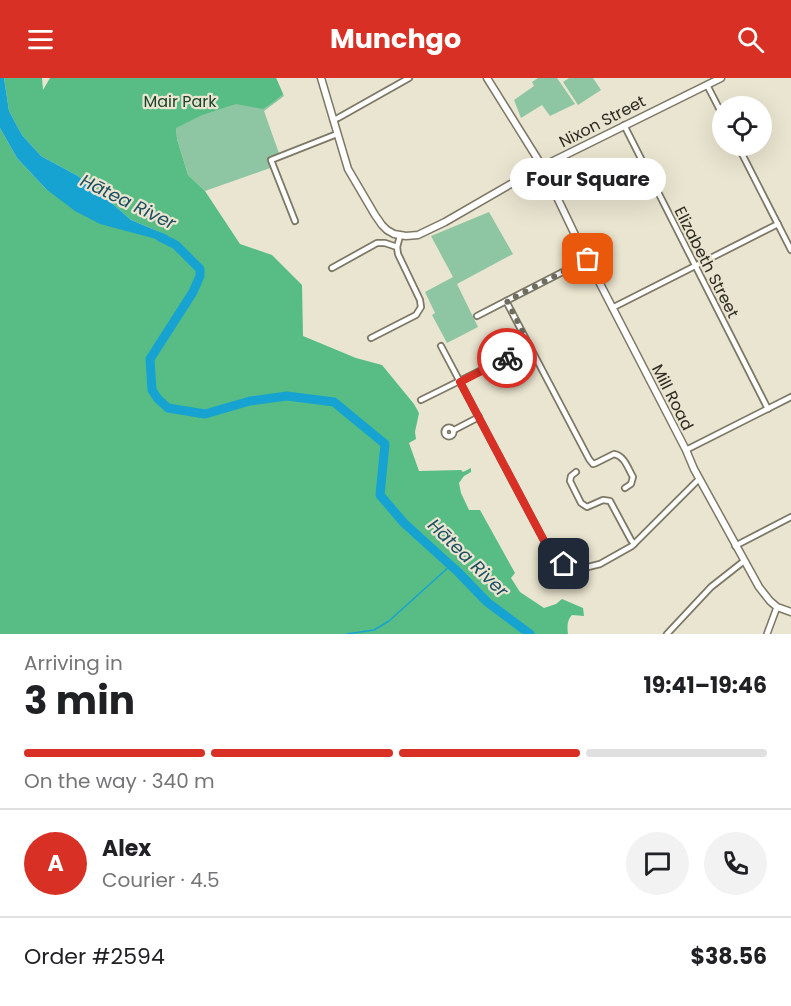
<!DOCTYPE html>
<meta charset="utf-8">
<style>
body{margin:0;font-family:Poppins,sans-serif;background:#f2f2f2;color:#202124;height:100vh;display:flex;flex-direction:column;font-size:22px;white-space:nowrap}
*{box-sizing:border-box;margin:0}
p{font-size:20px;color:#757577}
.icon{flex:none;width:33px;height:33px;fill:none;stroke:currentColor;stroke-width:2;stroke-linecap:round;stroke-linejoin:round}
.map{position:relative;height:556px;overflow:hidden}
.sheet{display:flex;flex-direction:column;background:#fff;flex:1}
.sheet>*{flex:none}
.buttons{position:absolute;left:712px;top:18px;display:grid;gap:12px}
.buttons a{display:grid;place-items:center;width:60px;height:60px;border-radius:50%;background:#fff;box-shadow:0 6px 24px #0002;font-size:30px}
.pin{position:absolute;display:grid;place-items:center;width:51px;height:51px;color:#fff;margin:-26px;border-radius:12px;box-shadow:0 3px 9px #0006}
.courier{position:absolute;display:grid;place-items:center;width:60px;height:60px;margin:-30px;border:4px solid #d93025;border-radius:50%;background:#fff;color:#222;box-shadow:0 2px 8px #0007}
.bubble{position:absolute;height:42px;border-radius:21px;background:#fff;box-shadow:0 6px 24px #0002;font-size:20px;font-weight:700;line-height:42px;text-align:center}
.overview em{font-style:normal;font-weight:700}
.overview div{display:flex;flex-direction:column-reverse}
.overview{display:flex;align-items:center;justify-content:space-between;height:102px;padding:0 24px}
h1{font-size:39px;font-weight:700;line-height:45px}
.bar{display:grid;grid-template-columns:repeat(4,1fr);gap:9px 6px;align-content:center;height:72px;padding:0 24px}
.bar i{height:8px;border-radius:4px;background:#e0e0e0}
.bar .on{background:#d93025}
.bar p{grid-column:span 4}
.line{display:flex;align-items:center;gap:15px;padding:0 24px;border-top:2px solid #e0e0e0}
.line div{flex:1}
.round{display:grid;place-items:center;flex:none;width:63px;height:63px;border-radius:32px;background:#f2f2f2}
header{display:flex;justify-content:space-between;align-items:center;height:78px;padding:0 24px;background:#d93025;color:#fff;font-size:27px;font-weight:700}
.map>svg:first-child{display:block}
.green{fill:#8ec6a3}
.forest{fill:#58bd85}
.water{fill:#16a3d1}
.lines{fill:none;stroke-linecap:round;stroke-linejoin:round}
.stream{stroke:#16a3d1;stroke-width:1.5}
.river{stroke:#16a3d1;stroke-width:9}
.minor-casing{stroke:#7c7865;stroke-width:8}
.tertiary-casing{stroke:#7c7865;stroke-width:8}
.secondary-casing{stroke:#7c7865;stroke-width:9}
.minor{stroke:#fff;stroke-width:4.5}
.tertiary{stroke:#fff;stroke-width:5}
.secondary{stroke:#fff;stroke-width:6}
.done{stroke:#6f6c60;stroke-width:6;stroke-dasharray:0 10.8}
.route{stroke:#d93025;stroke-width:8}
.labels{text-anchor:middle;stroke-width:4.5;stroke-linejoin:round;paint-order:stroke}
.park-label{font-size:16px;fill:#19432c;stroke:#eae5d0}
.street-label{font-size:16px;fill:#2d2b23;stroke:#eae5d0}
.water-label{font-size:18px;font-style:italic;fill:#1d4f63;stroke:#eae5d0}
</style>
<header><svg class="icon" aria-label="menu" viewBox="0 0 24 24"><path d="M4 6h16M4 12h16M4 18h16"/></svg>Munchgo<svg class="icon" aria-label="search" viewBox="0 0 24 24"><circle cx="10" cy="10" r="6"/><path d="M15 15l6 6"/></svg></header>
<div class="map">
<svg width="791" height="556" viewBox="0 0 791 556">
<rect width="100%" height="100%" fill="#eae5d0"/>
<g class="green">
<polygon points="143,0 276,0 284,18 264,33 280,78 273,83 273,89 205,113 188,97 177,61 176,50"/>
<polygon points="538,0 557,0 575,26 550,38 542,27 521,40 514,22 534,8 532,4"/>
<polygon points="569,0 593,0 601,12 578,27 563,4"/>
<polygon points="489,134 513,176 457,206 478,249 447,265 432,237 435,235 425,214 453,199 431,158"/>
</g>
<path class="forest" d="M4,0h38l1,12 7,-12h226l7,16 -8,7 -12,8 -27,-5 -34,11 -26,13 1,11 11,36 17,16 35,53 32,11 30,30 1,51 53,22 26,7 32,39 5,9 -4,19 1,7 -7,4 10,28 42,-1 2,2 8,-4v4l-7,4 -5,7 2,10 8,17h11l35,63 -4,5 9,14 24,16 12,-4 6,-5 21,9 1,8 -12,-1c-5,5 -5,12 -4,19h-568v-506l17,30 29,31 121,46 -36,-15 -24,-21 -29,-23 -37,-20 -19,-21 -13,-24z"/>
<polygon class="water" points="0,0 4,0 9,33 22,57 41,78 78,98 107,121 131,142 167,157 171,165 100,146 75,133 46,111 17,80 0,50"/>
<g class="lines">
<polyline class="stream" points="347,556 374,552 389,543 451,487"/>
<polyline class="river" points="160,159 176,167 200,191 200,198 193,214 150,281 152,312 158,321 168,330 205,336 250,323 287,318 334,324 385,366 380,417 404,445 458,494 487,524 530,556"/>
<g class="minor-casing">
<g id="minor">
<polyline points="707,7 723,38"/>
<polyline points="333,42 338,40 409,0"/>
<polyline points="624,47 768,331"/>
<polyline points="738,68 791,172"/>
<polyline points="295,143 271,82 337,56"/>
<polyline points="332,190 377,165 385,165 397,169"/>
<path d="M506,223l83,158 4,5 3,-1 18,-9c11,2 14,15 19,23l-2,7 -6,4"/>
<polyline points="612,230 778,146"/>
<polyline points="477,238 588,181"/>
<polyline points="371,260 416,237 421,229 420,222 398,176 397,169 400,158"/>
<polyline points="441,268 550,474 559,483 569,489 580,491 600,486 632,468 699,401"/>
<polyline points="421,322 530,268"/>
<circle cx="449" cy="354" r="4.5"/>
<polyline points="454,352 479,339"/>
<polyline points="686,372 791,319"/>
<polyline points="576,394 571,398 570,403 581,425 587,429 603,422 610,423 631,462 634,466"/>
<polyline points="735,468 791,439"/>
<polyline points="667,556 711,509 744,483"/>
</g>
</g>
<g class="tertiary-casing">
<polyline id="tertiary" points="767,556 777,529"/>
</g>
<g class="secondary-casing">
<g id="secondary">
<polyline points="321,0 348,91 375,137 382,147 387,152 394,156 406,158 418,157 445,144 535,92 721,0"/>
<polyline points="487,0 542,88 578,163 686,372 694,391 759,509 770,523 777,529 791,534"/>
<path d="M527,98c11,0 15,2 22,10"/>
</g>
</g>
<use href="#minor" class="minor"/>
<use href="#tertiary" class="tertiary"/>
<use href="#secondary" class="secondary"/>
</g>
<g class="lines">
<polyline class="done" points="507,280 530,268 507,223 588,181"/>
<polyline class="route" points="507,280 460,304 550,474 564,486"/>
</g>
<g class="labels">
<g class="park-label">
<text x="180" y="29">Mair Park</text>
</g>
<g class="street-label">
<text transform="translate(602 43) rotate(-27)" y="6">Nixon Street</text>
<text transform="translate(707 184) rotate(63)" y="6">Elizabeth Street</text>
<text transform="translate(673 319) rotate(63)" y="6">Mill Road</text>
</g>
<g class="water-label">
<text transform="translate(128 124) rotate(26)" y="6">Hātea River</text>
<text transform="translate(468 480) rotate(44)" y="6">Hātea River</text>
</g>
</g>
</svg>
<div class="buttons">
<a><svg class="icon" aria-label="locate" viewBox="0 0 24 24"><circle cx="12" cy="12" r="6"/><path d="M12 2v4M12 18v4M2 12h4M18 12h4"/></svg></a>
</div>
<div class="pin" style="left:588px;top:181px;background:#ea580c"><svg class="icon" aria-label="bag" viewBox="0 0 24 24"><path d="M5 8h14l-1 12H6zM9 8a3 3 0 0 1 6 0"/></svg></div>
<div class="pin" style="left:564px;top:486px;background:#1f2937"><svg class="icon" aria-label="home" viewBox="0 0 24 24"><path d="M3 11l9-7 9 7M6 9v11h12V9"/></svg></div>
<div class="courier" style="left:507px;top:280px"><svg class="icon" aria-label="bike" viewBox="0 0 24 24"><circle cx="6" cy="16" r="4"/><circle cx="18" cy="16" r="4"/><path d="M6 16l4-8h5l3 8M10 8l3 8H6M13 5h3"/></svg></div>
<div class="bubble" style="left:510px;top:80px;width:156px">Four Square</div>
</div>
<section class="sheet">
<div class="overview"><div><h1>3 min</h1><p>Arriving in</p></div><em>19:41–19:46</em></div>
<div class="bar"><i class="on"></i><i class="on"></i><i class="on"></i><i></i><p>On the way · 340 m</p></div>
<div class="line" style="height:108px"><b class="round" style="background:#d93025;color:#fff">A</b><div><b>Alex</b><p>Courier · 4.5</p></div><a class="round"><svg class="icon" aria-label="chat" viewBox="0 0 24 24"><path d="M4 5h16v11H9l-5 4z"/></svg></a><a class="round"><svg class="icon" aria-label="phone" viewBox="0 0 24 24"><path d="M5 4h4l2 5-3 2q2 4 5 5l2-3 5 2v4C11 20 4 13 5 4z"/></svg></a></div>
<div class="line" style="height:78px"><div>Order #2594</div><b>$38.56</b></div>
</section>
